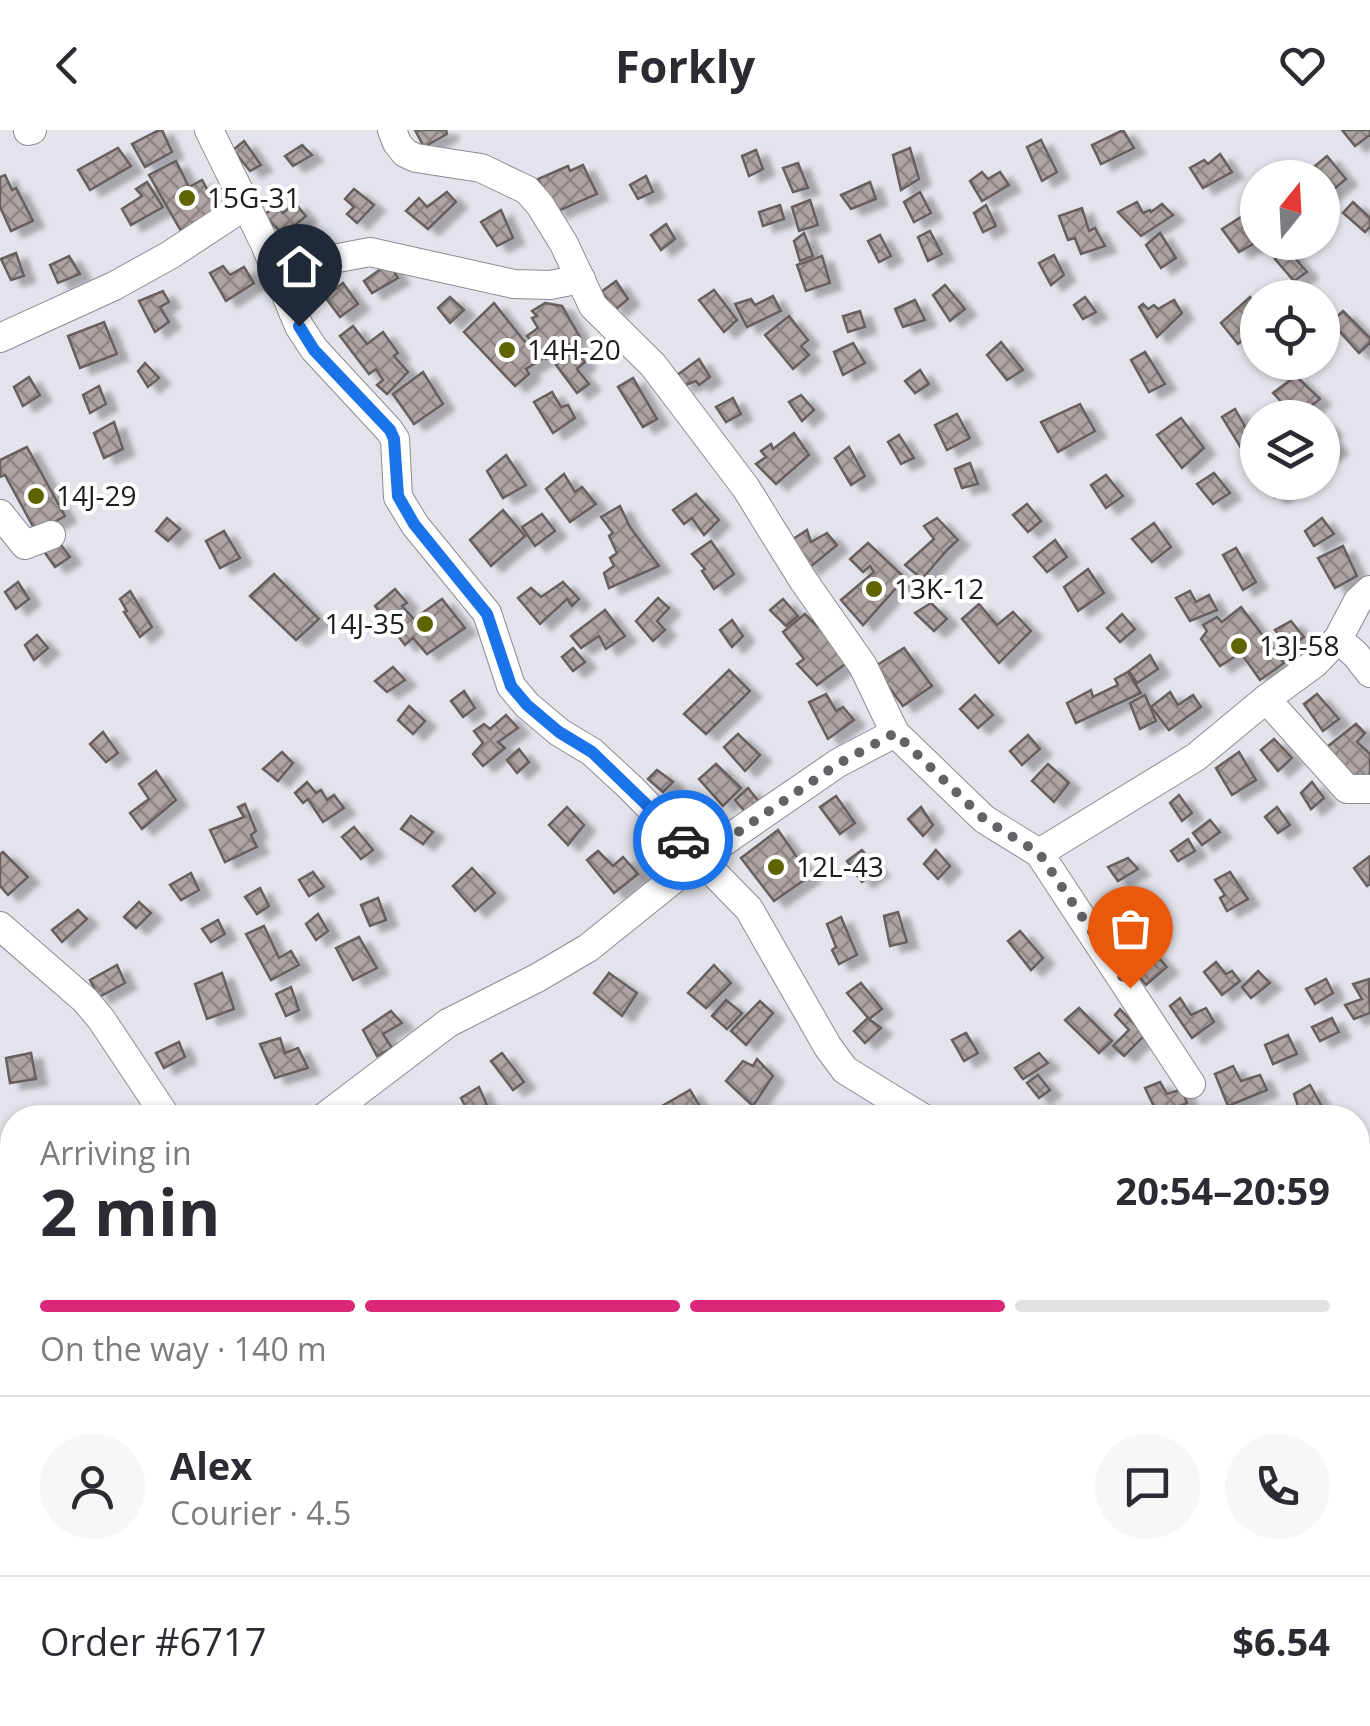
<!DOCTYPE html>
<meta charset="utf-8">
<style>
body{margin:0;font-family:"Open Sans",sans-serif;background:#f7f7f7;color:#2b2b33;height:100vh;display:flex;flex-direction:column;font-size:38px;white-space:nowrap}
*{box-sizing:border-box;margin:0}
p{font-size:32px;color:#7c7c81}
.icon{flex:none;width:55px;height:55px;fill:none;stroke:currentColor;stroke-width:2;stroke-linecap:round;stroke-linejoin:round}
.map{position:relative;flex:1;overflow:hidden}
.side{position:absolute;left:0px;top:975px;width:1370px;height:622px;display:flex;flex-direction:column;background:#fff;border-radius:40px 40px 0 0;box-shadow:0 2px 8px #0004}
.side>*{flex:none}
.needle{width:65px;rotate:18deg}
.controls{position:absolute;left:1240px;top:30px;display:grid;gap:20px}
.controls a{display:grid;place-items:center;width:100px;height:100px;border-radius:50%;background:#fff;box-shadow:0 2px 8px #0004;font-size:50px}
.pin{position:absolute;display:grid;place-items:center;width:85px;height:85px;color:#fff;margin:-102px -42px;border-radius:50% 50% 50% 0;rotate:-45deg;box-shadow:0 0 10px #0007}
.pin .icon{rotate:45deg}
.courier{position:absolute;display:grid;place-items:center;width:100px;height:100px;margin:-50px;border:8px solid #1a73e8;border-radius:50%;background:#fff;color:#222;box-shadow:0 2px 12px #0007}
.head em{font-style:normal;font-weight:700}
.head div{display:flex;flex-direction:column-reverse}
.head{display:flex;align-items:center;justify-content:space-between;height:170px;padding:0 40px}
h1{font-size:65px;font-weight:700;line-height:75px}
.bar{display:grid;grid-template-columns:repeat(4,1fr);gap:15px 10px;align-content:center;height:120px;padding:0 40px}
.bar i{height:12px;border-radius:8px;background:#e1e1e2}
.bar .selected{background:#db2777}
.bar p{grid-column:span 4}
.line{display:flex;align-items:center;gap:25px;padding:0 40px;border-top:2px solid #e1e1e2}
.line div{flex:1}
.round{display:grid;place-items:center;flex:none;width:105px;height:105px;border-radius:52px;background:#f7f7f7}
header{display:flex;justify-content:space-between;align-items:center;height:130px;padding:0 40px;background:#fff;font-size:45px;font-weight:700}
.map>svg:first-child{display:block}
.building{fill:url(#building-cross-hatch);stroke:#675f5f;stroke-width:2.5;filter:url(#shadow)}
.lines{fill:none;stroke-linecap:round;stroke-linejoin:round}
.street-casing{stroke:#8b8c93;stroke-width:30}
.street{stroke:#fff;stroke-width:28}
.done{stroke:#636367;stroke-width:10;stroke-dasharray:0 18}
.route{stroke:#1a73e8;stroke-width:12}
.poi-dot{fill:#5f6400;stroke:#fff;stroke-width:4}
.labels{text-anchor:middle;stroke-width:8;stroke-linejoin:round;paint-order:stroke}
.poi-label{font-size:28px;fill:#1e1e20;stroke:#fff;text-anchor:start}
</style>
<header><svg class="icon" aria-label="back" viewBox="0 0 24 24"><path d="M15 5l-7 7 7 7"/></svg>Forkly<svg class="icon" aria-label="heart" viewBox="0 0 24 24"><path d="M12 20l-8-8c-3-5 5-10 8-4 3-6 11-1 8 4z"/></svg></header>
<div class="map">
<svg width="1370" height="1596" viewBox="0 0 1370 1596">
<defs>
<pattern id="building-cross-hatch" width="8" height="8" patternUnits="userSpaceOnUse" patternTransform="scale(2.5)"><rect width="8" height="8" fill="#ada4a3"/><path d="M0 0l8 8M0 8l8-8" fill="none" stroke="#8c8584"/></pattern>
<filter id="shadow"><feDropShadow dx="11" dy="6" stdDeviation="2.5" flood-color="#0004"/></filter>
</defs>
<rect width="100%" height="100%" fill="#e3e3eb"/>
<g class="building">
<polygon points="159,0 162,0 172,22 145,37 132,14"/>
<polygon points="415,0 446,0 447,4 424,17"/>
<polygon points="1123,0 1134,18 1101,34 1092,15"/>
<polygon points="1342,0 1370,0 1370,5 1355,16"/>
<polygon points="1041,10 1057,42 1042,51 1027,17"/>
<polygon points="244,11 261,35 250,41 233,20"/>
<polygon points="302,15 312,25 293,36 285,26"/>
<polygon points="118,18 131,36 90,60 78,40"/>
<polygon points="910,18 919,49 901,60 893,25"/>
<polygon points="756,20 763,39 749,46 742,26"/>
<polygon points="1220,24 1232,42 1203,58 1190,38 1204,30 1208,34"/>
<polygon points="1327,26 1346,49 1328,64 1322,58 1322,48 1314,48 1309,41"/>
<polygon points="176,31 189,57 202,50 218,79 181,101 149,45"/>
<polygon points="798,33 808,58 793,62 783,38"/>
<polygon points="583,35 597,64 556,82 538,49 568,36 570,41"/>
<polygon points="982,42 988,49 1000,42 1009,55 982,71 970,51"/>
<polygon points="5,45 12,60 16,58 33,91 11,101 0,77 0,47"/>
<polygon points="646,46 653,62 638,69 630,55"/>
<polygon points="147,52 163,77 131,95 122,79 142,66 136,59"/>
<polygon points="870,52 876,69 851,79 841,65"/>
<polygon points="354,59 374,75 357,93 347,84 354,77 345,69"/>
<polygon points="447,62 456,72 428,99 406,81 419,68 427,77"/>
<polygon points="920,62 931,83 914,92 904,72"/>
<polygon points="810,70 818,95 799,101 792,77"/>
<polygon points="1137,72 1143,83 1150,80 1151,82 1162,74 1173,85 1141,106 1118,82"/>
<polygon points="1353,72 1370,88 1370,97 1365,102 1343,83"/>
<polygon points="295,73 306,86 283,105 264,85 276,76 283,83"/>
<polygon points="780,75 784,89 763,96 759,82"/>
<polygon points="986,75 996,96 983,102 974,83"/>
<polygon points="1082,78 1089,101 1095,98 1105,116 1081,124 1075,108 1068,110 1059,86"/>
<polygon points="501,80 513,108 497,116 481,92"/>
<polygon points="1241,87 1258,111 1239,122 1222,99"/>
<polygon points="666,94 675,109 661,120 651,105"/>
<polygon points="930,101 942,124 928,131 918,107"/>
<polygon points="804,103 813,126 800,131 794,111"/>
<polygon points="1160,103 1176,128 1161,138 1146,115"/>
<polygon points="880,105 891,126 879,132 868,111"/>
<polygon points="1288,120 1307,142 1294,151 1275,129"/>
<polygon points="16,123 24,146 11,150 1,129"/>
<polygon points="1054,125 1064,145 1051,155 1039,133"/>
<polygon points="69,126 80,144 58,153 50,135"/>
<polygon points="822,126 830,153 806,161 797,135"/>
<polygon points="389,133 398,148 372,163 364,151"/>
<polygon points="223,136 230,145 244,137 254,153 226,171 210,143"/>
<polygon points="616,151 628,169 615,180 601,162"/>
<polygon points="343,153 358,174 340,187 325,167"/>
<polygon points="945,155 965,179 950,191 933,165"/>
<polygon points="714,160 737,190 724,202 699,170"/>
<polygon points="163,161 169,172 160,177 169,192 155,202 139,171"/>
<polygon points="773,166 781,181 747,197 735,174 751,169 755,175"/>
<polygon points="450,167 464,180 450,193 438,178"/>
<polygon points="1085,167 1096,182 1083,189 1074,175"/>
<polygon points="1250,167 1258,177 1258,197 1238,214 1221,193"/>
<polygon points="915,170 925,190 903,197 895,179"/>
<polygon points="1174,170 1182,183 1157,207 1139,177 1143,174 1148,179 1154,175 1158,179"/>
<polygon points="494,173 524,211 542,229 526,239 529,244 515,256 464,202"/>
<polygon points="545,173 562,176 580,207 546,229 527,206 538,198 532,188 537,186 532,181"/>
<polygon points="860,181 865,197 848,202 843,186"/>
<polygon points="1343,181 1370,208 1370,213 1359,223 1331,192"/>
<polygon points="789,186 808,210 801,216 809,225 793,239 765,205"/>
<polygon points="104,192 117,224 80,238 68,206"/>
<polygon points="353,196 367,214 383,202 398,223 394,226 408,242 387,264 377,255 383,250 376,239 369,244 340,206"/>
<polygon points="1001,212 1023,240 1007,250 987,225"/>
<polygon points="853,213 865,233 843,245 834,222"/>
<polygon points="575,220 585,232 577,239 589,254 577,263 556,235"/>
<polygon points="1145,222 1165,254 1149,262 1131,230"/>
<polygon points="699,229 710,247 699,255 696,251 683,256 677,245"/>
<polygon points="1264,232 1293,232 1281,247 1261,235"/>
<polygon points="145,233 159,248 148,257 138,241"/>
<polygon points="920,240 929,254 915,263 905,251"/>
<polygon points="423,242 443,274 414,294 393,264"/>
<polygon points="1296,246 1320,269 1297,288 1273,263"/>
<polygon points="29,247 40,265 23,276 14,257"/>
<polygon points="633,248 657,289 643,297 618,257"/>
<polygon points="99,256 106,274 90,283 83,265"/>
<polygon points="552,262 561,277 568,275 575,288 553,303 534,272"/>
<polygon points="801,265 814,280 802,291 789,272"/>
<polygon points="733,268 741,284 726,292 716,277"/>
<polygon points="1080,274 1095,301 1058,322 1041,292"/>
<polygon points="1235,279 1255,314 1243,321 1222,287"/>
<polygon points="957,284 970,308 947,320 935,295"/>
<polygon points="1181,288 1204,318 1182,338 1157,305"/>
<polygon points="1322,291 1331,300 1326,303 1337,318 1324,327"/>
<polygon points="114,292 123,319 104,328 94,303"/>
<polygon points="794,303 809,325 776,354 756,334 766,327 761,321 771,314 773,319"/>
<polygon points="899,305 914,328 901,334 888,312"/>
<polygon points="27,317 65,386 36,402 5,345 0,347 0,330"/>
<polygon points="849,317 865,346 851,355 835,328"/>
<polygon points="506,325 526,355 503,368 487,341"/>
<polygon points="970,333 978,354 962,358 955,339"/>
<polygon points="1214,343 1230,363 1213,374 1197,354"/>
<polygon points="564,344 575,362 582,357 596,374 570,392 546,359"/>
<polygon points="1106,345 1123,366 1106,378 1091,355"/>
<polygon points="1265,352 1293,352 1295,356 1275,367"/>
<polygon points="696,364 719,390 704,405 692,388 684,394 673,380"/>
<polygon points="1027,374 1041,391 1028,402 1013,385"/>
<polygon points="620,376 630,397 659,436 609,458 604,443 614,436 610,428 617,423 609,406 613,403 601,387"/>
<polygon points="503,380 525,406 491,436 470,410"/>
<polygon points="542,384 555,401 535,416 522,397"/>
<polygon points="167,388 180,399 168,411 156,401"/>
<polygon points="937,388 958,410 948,419 922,449 905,435 934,409 924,396"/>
<polygon points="1322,388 1334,404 1314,416 1305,401"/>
<polygon points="1154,393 1171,417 1152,432 1132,409"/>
<polygon points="807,400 811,412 827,403 837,415 808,439 790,411"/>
<polygon points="224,401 240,428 220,438 206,411"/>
<polygon points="1055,410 1067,427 1047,442 1034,427"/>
<polygon points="58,411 70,427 55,437 43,420"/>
<polygon points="711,411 734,444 714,459 702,441 705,439 692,424"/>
<polygon points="868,413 905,448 863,495 841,470 874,442 870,436 863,442 850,429"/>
<polygon points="1343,416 1357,446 1335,458 1318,428"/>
<polygon points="1236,418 1256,452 1243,460 1223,425"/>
<polygon points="1088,439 1104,463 1078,481 1064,457"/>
<polygon points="274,444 319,489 296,510 250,466"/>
<polygon points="18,452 29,469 16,479 5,462"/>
<polygon points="563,452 579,469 572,476 567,469 540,494 518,468 531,458 541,467"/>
<polygon points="395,459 407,473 402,476 414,489 442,469 465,498 427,524 413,508 405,515 375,476"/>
<polygon points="130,461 152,497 140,507 124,482 127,481 120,469"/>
<polygon points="1190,461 1196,472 1209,465 1217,480 1190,491 1176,468"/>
<polygon points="658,468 669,478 657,491 665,500 653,511 636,491"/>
<polygon points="783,469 798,486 786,496 770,480"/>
<polygon points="931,473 947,489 934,501 915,483"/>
<polygon points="979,474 997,495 1013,482 1031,501 999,533 962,489"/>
<polygon points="1241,477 1284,533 1260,550 1241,523 1220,536 1201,509 1207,501 1203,495 1217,487 1222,492"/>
<polygon points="605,480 625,506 606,519 599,506 581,518 571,506"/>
<polygon points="805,484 818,497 820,496 848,532 817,555 797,534 804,529 783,502"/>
<polygon points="1122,484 1135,499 1120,512 1107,498"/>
<polygon points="732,490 743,506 732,517 720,500"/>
<polygon points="1291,491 1304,507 1289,518 1275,500"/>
<polygon points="37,505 48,518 34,530 25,515"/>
<polygon points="573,518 585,532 573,541 562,527"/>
<polygon points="904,518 932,556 903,576 874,537"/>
<polygon points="1150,525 1158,539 1137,553 1129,541"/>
<polygon points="393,537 405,550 387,562 375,551"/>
<polygon points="729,540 750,561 706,604 684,584"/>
<polygon points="1128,542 1141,563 1076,593 1067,573 1091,560 1093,567 1118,555 1115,549"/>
<polygon points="464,561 475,578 463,587 451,571"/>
<polygon points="1170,562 1178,575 1193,565 1201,577 1169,600 1151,577"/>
<polygon points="826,564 836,581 843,577 854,590 828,609 809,572"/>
<polygon points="1317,564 1339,589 1323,601 1304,574"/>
<polygon points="975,565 993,585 978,598 960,579"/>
<polygon points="1145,565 1156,591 1140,599 1130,573"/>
<polygon points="409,576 425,591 413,604 398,590"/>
<polygon points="506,585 518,598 498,612 505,618 483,636 473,624 483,613 474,601 484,594 490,599"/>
<polygon points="1356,594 1365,603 1357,612 1370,624 1370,644 1360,653 1327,617"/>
<polygon points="103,602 118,623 106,632 90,614"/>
<polygon points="738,604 760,625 745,641 724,617"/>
<polygon points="1028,605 1040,619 1022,635 1010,621"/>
<polygon points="1274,609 1292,628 1278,641 1261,620"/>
<polygon points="519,619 529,632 517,643 507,630"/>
<polygon points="282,622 293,633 278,651 263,639"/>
<polygon points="1239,622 1256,650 1232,665 1216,638"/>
<polygon points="716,634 741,658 723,676 699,649"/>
<polygon points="1048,634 1069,653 1054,672 1032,651"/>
<polygon points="657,640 673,652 663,662 648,649"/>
<polygon points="156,641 176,670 142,699 130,683 149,669 139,654"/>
<polygon points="307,652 316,663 321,660 327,670 334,665 344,678 323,692 308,669 303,673 295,663"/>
<polygon points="1312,652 1324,668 1311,679 1301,663"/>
<polygon points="748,658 760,673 746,683 735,670"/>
<polygon points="1179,665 1192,683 1182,691 1170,673"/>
<polygon points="836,666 855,693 840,704 820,677"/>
<polygon points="245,674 256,701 251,705 257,717 225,732 210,700 244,687 238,677"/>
<polygon points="567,677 584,695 568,715 549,695"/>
<polygon points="921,677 933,695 923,706 908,689"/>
<polygon points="1277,677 1290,695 1278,703 1265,687"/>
<polygon points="411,686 433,702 423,714 401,699"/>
<polygon points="1210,690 1220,702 1202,715 1193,703"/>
<polygon points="354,697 373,720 361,729 342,707"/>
<polygon points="778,700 810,746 774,771 741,728"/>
<polygon points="1188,709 1195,721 1178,731 1171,721"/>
<polygon points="862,720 878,740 862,752 847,731"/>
<polygon points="936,720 950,736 938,749 924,734"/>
<polygon points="598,721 613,736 623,727 638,744 614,763 587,730"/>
<polygon points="3,722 28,747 8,765 0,756 0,724"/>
<polygon points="1370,726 1370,754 1367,756 1354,738"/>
<polygon points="1128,728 1138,739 1118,751 1108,737"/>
<polygon points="472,738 495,763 475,781 453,756"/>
<polygon points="313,742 324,757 309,766 299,750"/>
<polygon points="1230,742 1248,769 1227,781 1220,768 1225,765 1215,750"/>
<polygon points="191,743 199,760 181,770 170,755"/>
<polygon points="260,758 269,776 257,784 245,767"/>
<polygon points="378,768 386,790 370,796 361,775"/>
<polygon points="139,772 151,783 136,798 124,787"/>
<polygon points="78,780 87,789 62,812 52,800"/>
<polygon points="898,782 907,812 890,816 884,786"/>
<polygon points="318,784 328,801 316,810 306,794"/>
<polygon points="841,787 857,825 839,834 832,820 836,817 827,794"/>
<polygon points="218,790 225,804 211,812 202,799"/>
<polygon points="264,796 279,828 291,821 299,835 271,850 246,804"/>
<polygon points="1020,801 1043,828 1031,840 1008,811"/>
<polygon points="359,807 377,838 353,850 336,818"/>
<polygon points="1151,820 1167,837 1146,855 1130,835"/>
<polygon points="1216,832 1226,844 1232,841 1240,851 1222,865 1204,842"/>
<polygon points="117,835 125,853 99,867 90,850"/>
<polygon points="714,835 731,853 706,878 688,863"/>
<polygon points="1258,841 1270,853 1251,868 1242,857"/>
<polygon points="222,843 234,879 207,889 195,854"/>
<polygon points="609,843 637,863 622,886 594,863"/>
<polygon points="1326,849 1333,863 1315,874 1306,859"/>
<polygon points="1369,849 1370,883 1354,889 1345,875 1362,869 1353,854"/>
<polygon points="861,853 882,879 869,889 847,863"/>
<polygon points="291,857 299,880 286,886 276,864"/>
<polygon points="1180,868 1191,885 1206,878 1214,892 1192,908 1170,876"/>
<polygon points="726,870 742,883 727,899 712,886"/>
<polygon points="760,871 773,883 746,915 731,901"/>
<polygon points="1079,878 1112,911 1099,923 1065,890"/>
<polygon points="1120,879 1145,905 1124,926 1113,916 1129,900 1115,885"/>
<polygon points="391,881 402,893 383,904 392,918 377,926 363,900"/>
<polygon points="868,888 881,898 865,913 854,901"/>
<polygon points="1332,888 1339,902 1320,911 1312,897"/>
<polygon points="966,903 978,923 964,931 952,910"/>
<polygon points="1288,905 1297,924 1273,934 1265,915"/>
<polygon points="280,908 285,923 298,918 308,938 275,948 260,914"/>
<polygon points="179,912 185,927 164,938 156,923"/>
<polygon points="31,923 36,949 10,953 6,928"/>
<polygon points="502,923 524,952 513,960 491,931"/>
<polygon points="1039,923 1048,933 1023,949 1015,938"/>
<polygon points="757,929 773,946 753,976 726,951 743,931 753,936"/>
<polygon points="1233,936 1241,951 1260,945 1267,960 1228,976 1215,944"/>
<polygon points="1038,945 1050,960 1039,968 1027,953"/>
<polygon points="1160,952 1167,964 1182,959 1187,973 1158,985 1145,958"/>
<polygon points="1310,955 1324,980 1311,988 1302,988 1294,964"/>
<polygon points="479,957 487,975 471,987 461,968"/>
<polygon points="690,960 707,988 683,988 682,985 667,988 662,976"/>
<polygon points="218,1585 269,1585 271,1587 260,1596 254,1596 248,1590 242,1596 215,1596 211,1591"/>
</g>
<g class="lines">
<g class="street-casing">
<g id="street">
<polyline points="209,0 264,112 299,196 314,219 389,300 395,309 398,367 415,395 487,483 511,556 527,575 559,602 592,622 631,658 749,779 828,917 845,940 923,988"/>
<polyline points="392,0 397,13 405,23 416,28 481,38 527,60 540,75 564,114 593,176 653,235 746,358 803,450 863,536 895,603"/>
<polyline points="28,1 32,0"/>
<polyline points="278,144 311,133 370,122 514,154 550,155 581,149"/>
<polyline points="0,208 114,156 170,125 246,75"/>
<polyline points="0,384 25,415 51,405"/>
<polyline points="1338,509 1356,525 1370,543"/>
<polyline points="1266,569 1347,659 1370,659"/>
<polyline points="1039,723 1196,627 1266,569 1314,534 1338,509 1358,471 1370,460"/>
<polyline points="0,796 85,870 101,889 167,988"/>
<polyline points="323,988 448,893 537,848 588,818 700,728 838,633 895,603 984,689 1039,723 1191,954"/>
<polyline points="95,1585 101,1596"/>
<polyline points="985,1585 996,1596"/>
<polyline points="0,1586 12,1581"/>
</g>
</g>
<use href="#street" class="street"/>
</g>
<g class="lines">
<polyline class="done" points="683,710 700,728 838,634 895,603 984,689 1039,723 1130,858"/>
<polyline class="route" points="299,196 314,220 390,300 394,309 398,366 414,394 487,484 511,556 527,575 559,602 592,622 683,710"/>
</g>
<g class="poi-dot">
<circle cx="187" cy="68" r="10"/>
<circle cx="507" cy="220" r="10"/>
<circle cx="36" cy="366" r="10"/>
<circle cx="874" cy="459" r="10"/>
<circle cx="425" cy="494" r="10"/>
<circle cx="1239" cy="516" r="10"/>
<circle cx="776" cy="737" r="10"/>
</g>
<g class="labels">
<g class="poi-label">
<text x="207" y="78">15G-31</text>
<text x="527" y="230">14H-20</text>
<text x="56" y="376">14J-29</text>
<text x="894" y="469">13K-12</text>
<text x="405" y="504" text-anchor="end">14J-35</text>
<text x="1259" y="526">13J-58</text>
<text x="796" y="747">12L-43</text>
</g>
</g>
</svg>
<div class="controls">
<a><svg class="needle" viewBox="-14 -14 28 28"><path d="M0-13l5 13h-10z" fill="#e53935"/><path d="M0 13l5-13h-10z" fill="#7c7c81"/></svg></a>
<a><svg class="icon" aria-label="locate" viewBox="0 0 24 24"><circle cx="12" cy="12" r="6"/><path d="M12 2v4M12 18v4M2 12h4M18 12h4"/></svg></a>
<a><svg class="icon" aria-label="layers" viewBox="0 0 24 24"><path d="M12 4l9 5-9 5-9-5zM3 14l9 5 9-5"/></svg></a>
</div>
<div class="pin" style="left:1130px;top:858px;background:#ea580c"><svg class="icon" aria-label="bag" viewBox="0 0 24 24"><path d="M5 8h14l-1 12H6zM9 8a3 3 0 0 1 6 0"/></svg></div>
<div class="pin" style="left:299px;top:196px;background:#1f2937"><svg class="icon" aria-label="home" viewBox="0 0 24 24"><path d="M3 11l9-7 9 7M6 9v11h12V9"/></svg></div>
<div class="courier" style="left:683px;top:710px"><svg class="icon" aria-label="car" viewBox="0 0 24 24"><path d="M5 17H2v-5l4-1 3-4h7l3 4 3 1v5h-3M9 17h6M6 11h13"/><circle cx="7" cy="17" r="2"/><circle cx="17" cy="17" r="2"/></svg></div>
<section class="side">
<div class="head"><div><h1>2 min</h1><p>Arriving in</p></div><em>20:54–20:59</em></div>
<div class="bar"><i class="selected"></i><i class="selected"></i><i class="selected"></i><i></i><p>On the way · 140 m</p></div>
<div class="line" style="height:180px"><a class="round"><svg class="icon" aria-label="person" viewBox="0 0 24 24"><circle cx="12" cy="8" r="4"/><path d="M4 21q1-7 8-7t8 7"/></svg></a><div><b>Alex</b><p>Courier · 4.5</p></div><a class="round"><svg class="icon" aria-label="chat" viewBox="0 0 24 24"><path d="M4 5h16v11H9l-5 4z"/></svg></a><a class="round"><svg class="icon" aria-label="phone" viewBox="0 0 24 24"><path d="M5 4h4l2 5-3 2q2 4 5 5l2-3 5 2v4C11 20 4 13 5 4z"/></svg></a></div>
<div class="line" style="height:130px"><div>Order #6717</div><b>$6.54</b></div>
</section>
</div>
